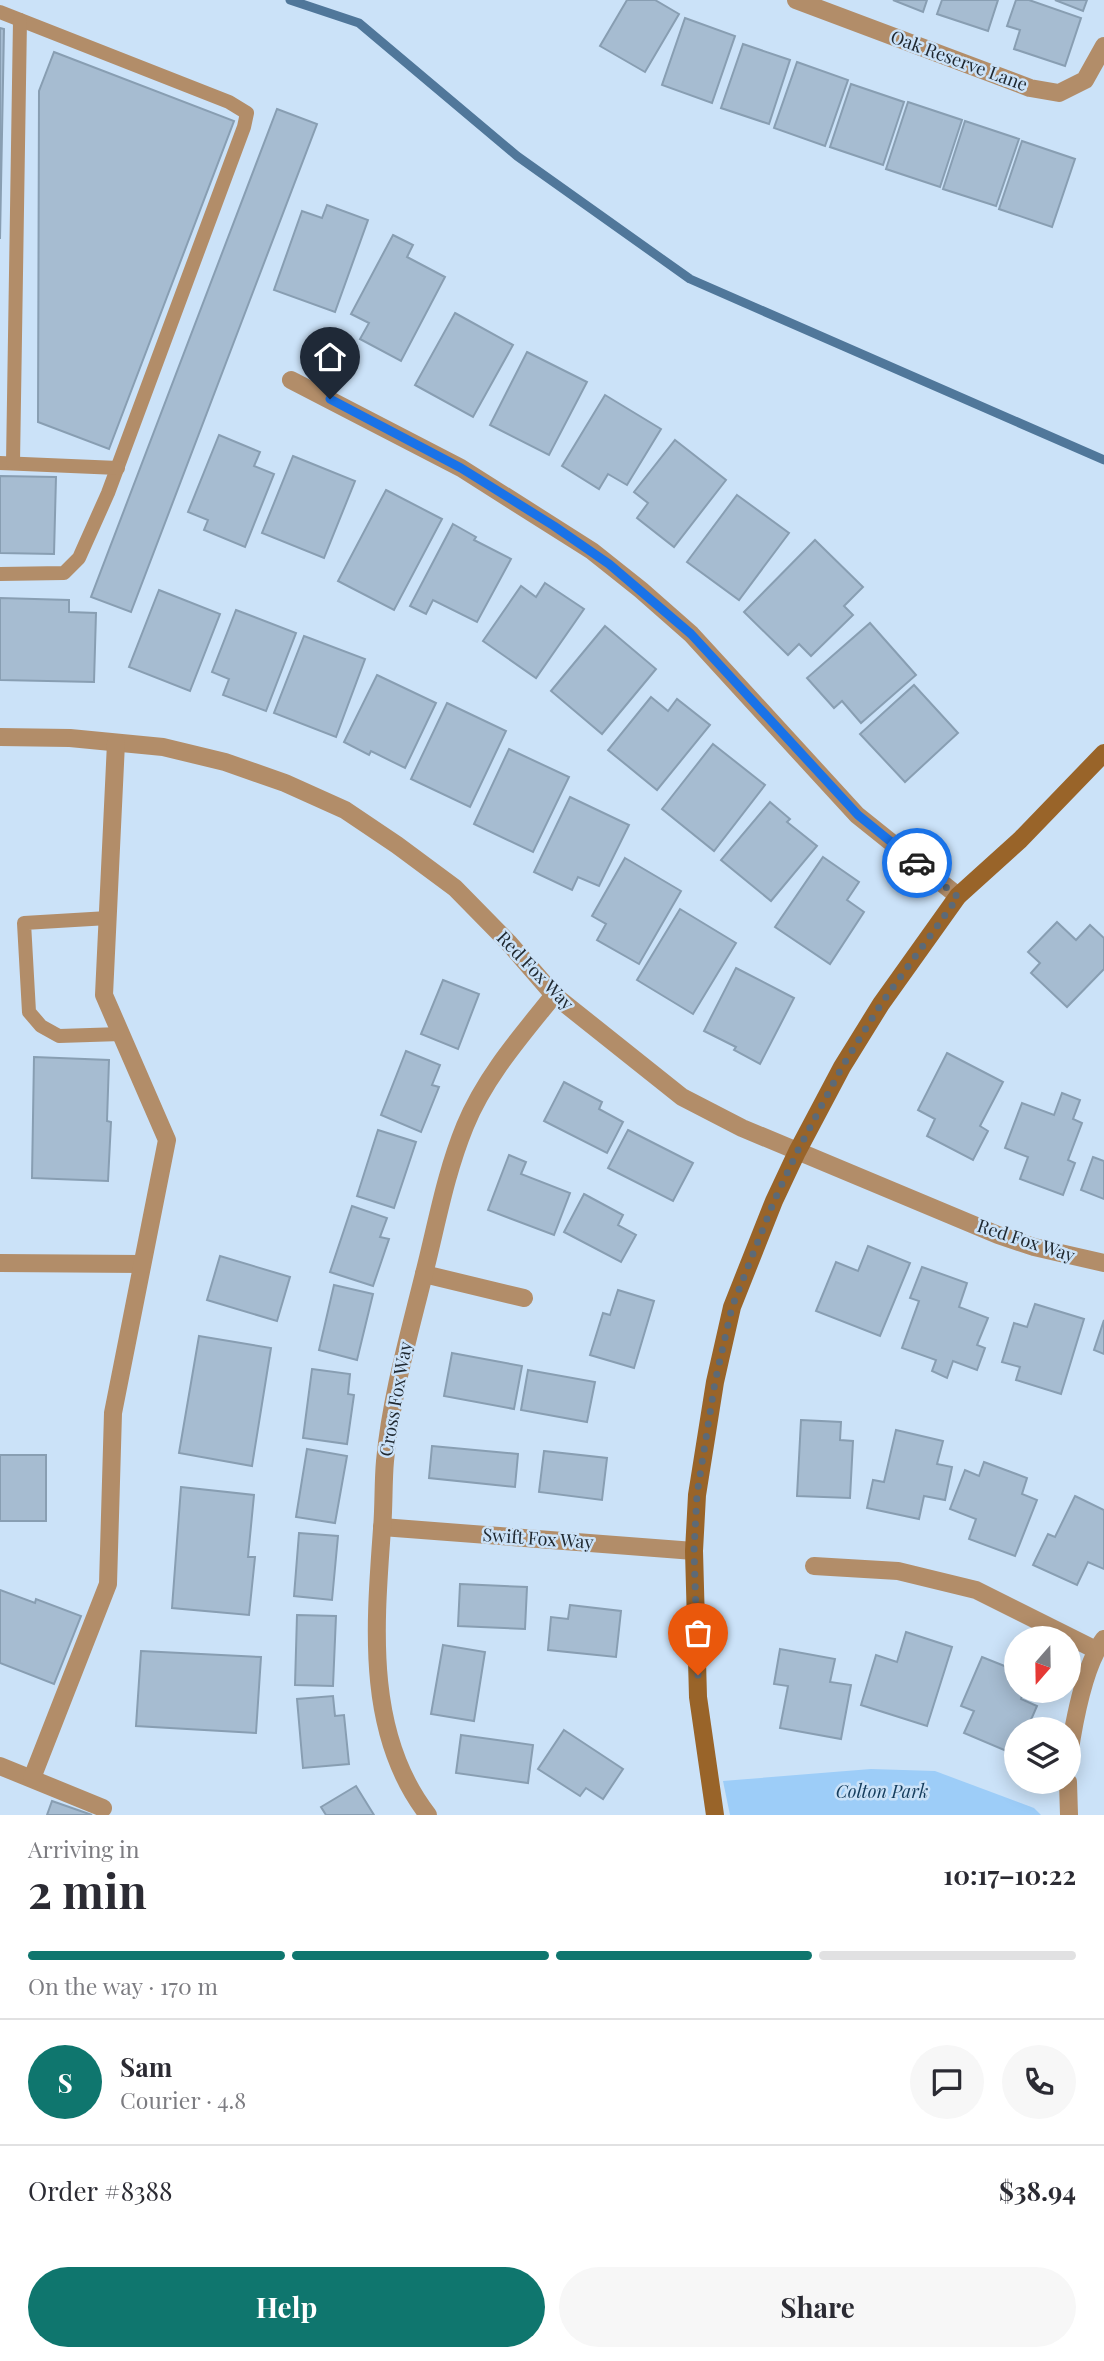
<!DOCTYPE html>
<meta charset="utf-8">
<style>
body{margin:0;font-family:"Playfair Display",serif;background:#f7f7f7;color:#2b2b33;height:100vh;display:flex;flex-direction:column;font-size:26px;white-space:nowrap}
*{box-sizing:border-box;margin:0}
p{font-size:23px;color:#7c7c81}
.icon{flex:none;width:38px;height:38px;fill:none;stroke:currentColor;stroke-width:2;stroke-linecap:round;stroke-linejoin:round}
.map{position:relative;height:1815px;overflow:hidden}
.drawer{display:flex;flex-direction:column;background:#fff;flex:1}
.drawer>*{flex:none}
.needle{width:46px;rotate:200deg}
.buttons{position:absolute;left:1004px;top:1626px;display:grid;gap:14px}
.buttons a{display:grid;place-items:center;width:77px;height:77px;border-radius:50%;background:#fff;box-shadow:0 4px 18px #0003;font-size:35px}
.pin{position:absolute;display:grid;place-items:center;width:60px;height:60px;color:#fff;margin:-72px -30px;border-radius:50% 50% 50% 0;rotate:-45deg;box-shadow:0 0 7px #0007}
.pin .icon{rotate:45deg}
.courier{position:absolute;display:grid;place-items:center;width:70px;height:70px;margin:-35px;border:5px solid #1a73e8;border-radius:50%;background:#fff;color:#222;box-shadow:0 2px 9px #0007}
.overview em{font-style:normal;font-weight:700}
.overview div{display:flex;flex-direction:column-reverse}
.overview{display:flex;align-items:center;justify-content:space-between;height:119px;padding:0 28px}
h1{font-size:46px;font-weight:700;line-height:52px}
.bar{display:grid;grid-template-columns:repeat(4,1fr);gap:10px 7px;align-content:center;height:84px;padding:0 28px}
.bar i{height:9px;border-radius:5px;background:#e1e1e2}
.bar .current{background:#0f766e}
.bar p{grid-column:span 4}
.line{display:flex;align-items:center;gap:18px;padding:0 28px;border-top:2px solid #e1e1e2}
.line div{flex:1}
.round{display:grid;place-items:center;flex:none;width:74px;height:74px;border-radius:37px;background:#f7f7f7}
.primary-button{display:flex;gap:14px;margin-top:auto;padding:14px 28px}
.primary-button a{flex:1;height:80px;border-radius:42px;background:#0f766e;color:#fff;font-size:28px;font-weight:700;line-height:80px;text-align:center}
.primary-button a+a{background:#f7f7f7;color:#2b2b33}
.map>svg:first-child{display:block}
.green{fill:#9dcdf8}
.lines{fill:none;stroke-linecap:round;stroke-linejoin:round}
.stream{stroke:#50779a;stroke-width:9}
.building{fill:#a6bcd1;stroke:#889eb2;stroke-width:2}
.lane{stroke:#b28d69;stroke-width:14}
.street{stroke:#b28d69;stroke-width:18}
.secondary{stroke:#996429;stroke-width:18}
.done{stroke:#5c6a77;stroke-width:7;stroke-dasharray:0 12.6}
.route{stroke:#1a73e8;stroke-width:9}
.labels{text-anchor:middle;stroke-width:5;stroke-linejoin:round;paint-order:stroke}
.street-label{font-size:18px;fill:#202931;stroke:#cbe2f8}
.park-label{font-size:18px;font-style:italic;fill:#143c5c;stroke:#cbe2f8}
</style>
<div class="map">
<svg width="1104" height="1815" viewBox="0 0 1104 1815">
<rect width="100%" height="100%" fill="#cbe2f8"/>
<polygon class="green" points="871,1769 935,1771 1034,1808 1041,1815 730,1815 723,1781"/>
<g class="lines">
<polyline class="stream" points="290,0 359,23 517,156 690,279 1104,460"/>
</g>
<g class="building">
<polygon points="627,0 655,0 679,14 645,72 600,46"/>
<polygon points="893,0 927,0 923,12"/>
<polygon points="942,0 998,0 988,31 937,14"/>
<polygon points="1016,0 1029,0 1081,18 1065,66 1014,49 1020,30 1007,26"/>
<polygon points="1055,0 1087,0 1083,11"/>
<polygon points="685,18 735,36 712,103 662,85"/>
<polygon points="0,28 4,29 0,239"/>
<polygon points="743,44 790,60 769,124 721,108"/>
<polygon points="54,52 234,121 109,449 38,422 39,91"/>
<polygon points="797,62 848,80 825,146 774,128"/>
<polygon points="851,84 904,102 883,165 830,147"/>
<polygon points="908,102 962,120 940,187 886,169"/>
<polygon points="277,109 317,124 131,612 91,597"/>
<polygon points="965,121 1019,139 996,206 943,189"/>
<polygon points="1022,141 1075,159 1052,227 999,209"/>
<polygon points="327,205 368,220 335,312 274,290 302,211 322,218"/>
<polygon points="393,235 413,245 407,257 445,277 401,361 360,339 369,323 351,314"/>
<polygon points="455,313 513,345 473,417 415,385"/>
<polygon points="527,352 587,382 549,455 490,425"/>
<polygon points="605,395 661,429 627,485 608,474 599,489 562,466"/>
<polygon points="219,435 260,452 254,466 274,474 245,547 204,530 208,520 188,512"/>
<polygon points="675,440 726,480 674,547 637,518 648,503 634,492"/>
<polygon points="293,456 355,481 324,558 262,533"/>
<polygon points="0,476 56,477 54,554 0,553"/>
<polygon points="386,490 442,519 394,610 338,581"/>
<polygon points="737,495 789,533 739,600 687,562"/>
<polygon points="453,524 476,537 474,540 511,559 477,622 433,600 426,614 410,606"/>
<polygon points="815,540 863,587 844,606 853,615 811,656 799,644 788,655 744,612"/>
<polygon points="545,583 584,609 536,678 483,641 521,586 536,597"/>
<polygon points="159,590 220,614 190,691 129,667"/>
<polygon points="0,598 69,600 69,612 96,613 94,682 0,680"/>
<polygon points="236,610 296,633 266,711 223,695 229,679 212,672"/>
<polygon points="870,623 916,675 861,723 842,701 834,708 807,678"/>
<polygon points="605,626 656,669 602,734 551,691"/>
<polygon points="304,636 365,659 336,737 274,713"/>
<polygon points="377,675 436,703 405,768 371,751 369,755 344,742"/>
<polygon points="914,685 958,733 905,782 860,734"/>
<polygon points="651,697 668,711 677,699 710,725 657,790 608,750"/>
<polygon points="447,703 506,731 470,807 411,779"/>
<polygon points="713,744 765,785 714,851 662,809"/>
<polygon points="509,749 569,777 533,852 474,824"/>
<polygon points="570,797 629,825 599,886 578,877 572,890 534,872"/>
<polygon points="770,802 790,819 787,822 817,846 771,901 721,860"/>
<polygon points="823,857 859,882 847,900 864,912 830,964 775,927"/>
<polygon points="625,858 681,891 639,964 597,940 606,924 592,916"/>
<polygon points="680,909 736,943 693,1014 637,980"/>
<polygon points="1057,922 1076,940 1090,925 1104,938 1104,969 1067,1007 1031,973 1040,963 1028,952"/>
<polygon points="736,968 794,998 760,1064 734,1050 736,1047 704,1031"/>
<polygon points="443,980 479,994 458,1049 421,1034"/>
<polygon points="406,1051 440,1065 432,1085 439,1087 421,1132 381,1115"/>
<polygon points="947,1053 1003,1082 980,1126 988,1131 973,1160 927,1136 935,1119 918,1110"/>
<polygon points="34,1057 109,1060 107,1121 111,1122 108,1181 32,1178"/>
<polygon points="564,1082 602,1102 599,1109 623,1122 607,1153 544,1121"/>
<polygon points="1062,1093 1080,1100 1073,1119 1082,1123 1068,1160 1075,1163 1063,1195 1020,1179 1028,1157 1005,1148 1022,1103 1054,1115"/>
<polygon points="378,1130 416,1142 394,1208 357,1196"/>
<polygon points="628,1130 693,1163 673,1201 608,1168"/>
<polygon points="509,1155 526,1162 521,1174 570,1193 554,1235 488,1210"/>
<polygon points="1093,1157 1104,1161 1104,1199 1081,1190"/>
<polygon points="584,1194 623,1215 618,1225 636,1235 621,1262 564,1232"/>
<polygon points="352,1206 387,1218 380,1237 389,1239 373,1286 330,1272"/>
<polygon points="868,1246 910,1263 880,1336 816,1311 836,1262 858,1271"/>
<polygon points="220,1256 290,1277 277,1321 207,1300"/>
<polygon points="922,1267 967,1283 959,1307 988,1318 977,1345 985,1348 977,1370 953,1361 947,1378 932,1371 936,1360 902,1348 919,1301 910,1298"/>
<polygon points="334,1285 373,1294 357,1360 319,1350"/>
<polygon points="618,1290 654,1301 634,1368 590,1355 603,1313 610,1315"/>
<polygon points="1035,1304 1084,1319 1061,1394 1016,1380 1020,1367 1002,1362 1014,1323 1027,1327"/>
<polygon points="1104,1320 1104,1354 1094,1350"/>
<polygon points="199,1336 271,1348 252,1466 179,1453"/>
<polygon points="452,1353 522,1366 514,1409 444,1396"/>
<polygon points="312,1369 350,1374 348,1394 354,1395 347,1444 303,1438"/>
<polygon points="528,1370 595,1382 587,1422 521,1410"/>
<polygon points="801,1420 841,1422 840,1440 853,1441 850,1498 797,1496"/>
<polygon points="896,1430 943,1441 937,1464 952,1467 945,1500 924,1496 919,1519 867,1508 873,1480 884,1482"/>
<polygon points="432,1446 518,1454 515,1487 429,1478"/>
<polygon points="307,1449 347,1456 335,1523 296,1517"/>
<polygon points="544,1451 607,1458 602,1500 539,1492"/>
<rect x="0" y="1455" width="46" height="66"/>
<polygon points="984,1462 1027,1478 1022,1494 1037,1500 1015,1556 969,1539 976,1519 950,1509 965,1470 979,1476"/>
<polygon points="181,1487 254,1495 248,1557 255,1557 249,1615 172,1608"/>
<polygon points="1075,1496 1104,1510 1104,1569 1088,1562 1077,1585 1033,1565 1048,1534 1055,1537"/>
<polygon points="299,1533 338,1536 332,1600 294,1596"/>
<polygon points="460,1584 527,1587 525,1629 458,1626"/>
<polygon points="0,1590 35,1603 36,1599 81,1616 54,1684 0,1663"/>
<polygon points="570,1605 621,1611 616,1657 548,1650 551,1617 568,1619"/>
<polygon points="297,1615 336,1616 333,1686 295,1685"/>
<polygon points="906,1632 952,1647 927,1726 861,1705 876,1655 897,1662"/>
<polygon points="443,1645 485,1652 474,1721 431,1714"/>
<polygon points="780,1649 835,1659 830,1682 851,1685 841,1739 780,1728 788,1686 774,1684"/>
<polygon points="141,1651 261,1657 256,1733 136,1726"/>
<polygon points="982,1657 1017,1671 1017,1690 1024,1690 1021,1699 1037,1706 1027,1729 1017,1729 1016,1755 964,1733 974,1711 961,1706"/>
<polygon points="333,1696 335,1716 344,1715 349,1764 303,1768 297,1699"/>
<polygon points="564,1730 623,1769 603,1799 586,1788 580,1796 538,1769"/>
<polygon points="461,1735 533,1745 528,1783 456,1773"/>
<polygon points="356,1786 374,1815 326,1815 321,1807"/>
<polygon points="52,1801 92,1815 47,1815"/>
</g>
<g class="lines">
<g class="lane">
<polyline points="0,12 229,102 247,113 244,127 108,493 79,558 64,573 0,574"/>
<polyline points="0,463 118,468"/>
<polyline points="13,463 20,20"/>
<polyline points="108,918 24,923 29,1012 41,1026 59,1036 121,1034"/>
</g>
<g class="street">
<polyline points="796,0 1030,88 1059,93 1085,80 1104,46"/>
<polyline points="291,380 461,468 592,551 641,590 691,634 857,815 958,896"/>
<polyline points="0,737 70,738 163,747 225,762 285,783 345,810 397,845 455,888 508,942 554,995 682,1097 742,1128 998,1235 1034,1247 1104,1263"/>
<polyline points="0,1263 142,1264"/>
<polyline points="424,1274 524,1298"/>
<polyline points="382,1527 694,1551"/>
<polyline points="814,1566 898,1571 976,1590 1096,1650"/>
<path d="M1069,1755c5,-33 15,-90 35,-116"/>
<polyline points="0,1766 103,1808"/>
<polyline points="32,1778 108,1584 113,1413 167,1140 104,995 116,743"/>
<polyline points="1068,1782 1069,1815"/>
<path d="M428,1815c-63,-81 -53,-189 -46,-286 2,-22 1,-46 3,-68 6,-64 24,-126 39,-187 13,-51 21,-99 41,-148 20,-49 56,-90 89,-131"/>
</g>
<polyline class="secondary" points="715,1815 698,1697 694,1551 697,1495 715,1382 732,1307 774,1201 797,1152 842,1067 881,1004 958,896 1020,840 1104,753"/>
</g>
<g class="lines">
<polyline class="done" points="698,1675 694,1551 697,1494 715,1382 732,1307 774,1201 797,1152 842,1067 881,1004 958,897 917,863"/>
<polyline class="route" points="330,399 461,468 554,526 609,564 691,634 858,815 917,863"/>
</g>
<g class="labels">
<g class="street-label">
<text transform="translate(959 61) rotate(20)" y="6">Oak Reserve Lane</text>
<text transform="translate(535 971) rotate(46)" y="6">Red Fox Way</text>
<text transform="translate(1026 1241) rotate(18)" y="6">Red Fox Way</text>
<text transform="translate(396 1399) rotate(-80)" y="6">Cross Fox Way</text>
<text transform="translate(538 1539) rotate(4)" y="6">Swift Fox Way</text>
</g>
<g class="park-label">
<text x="882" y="1798">Colton Park</text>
</g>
</g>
</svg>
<div class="buttons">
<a><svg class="needle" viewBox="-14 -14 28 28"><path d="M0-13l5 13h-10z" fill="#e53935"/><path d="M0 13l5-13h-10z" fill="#7c7c81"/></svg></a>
<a><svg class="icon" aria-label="layers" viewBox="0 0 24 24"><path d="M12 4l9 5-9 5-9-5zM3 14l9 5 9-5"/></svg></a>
</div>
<div class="pin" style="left:698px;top:1675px;background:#ea580c"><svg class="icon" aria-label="bag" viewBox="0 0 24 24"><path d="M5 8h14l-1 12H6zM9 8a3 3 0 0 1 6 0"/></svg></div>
<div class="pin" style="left:330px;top:399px;background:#1f2937"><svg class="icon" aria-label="home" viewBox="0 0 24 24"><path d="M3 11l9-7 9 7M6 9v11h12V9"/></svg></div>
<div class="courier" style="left:917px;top:863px"><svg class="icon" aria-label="car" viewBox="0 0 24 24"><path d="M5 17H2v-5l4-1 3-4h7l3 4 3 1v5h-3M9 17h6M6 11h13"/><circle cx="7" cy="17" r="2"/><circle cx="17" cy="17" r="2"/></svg></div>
</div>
<section class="drawer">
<div class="overview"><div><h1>2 min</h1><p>Arriving in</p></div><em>10:17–10:22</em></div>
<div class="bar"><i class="current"></i><i class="current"></i><i class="current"></i><i></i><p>On the way · 170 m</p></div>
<div class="line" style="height:126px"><b class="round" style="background:#0f766e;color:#fff">S</b><div><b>Sam</b><p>Courier · 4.8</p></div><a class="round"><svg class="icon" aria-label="chat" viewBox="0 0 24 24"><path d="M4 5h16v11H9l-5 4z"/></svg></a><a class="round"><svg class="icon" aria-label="phone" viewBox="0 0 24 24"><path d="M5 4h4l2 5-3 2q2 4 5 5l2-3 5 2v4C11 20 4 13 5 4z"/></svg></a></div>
<div class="line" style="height:91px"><div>Order #8388</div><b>$38.94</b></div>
<div class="primary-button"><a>Help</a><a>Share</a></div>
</section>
